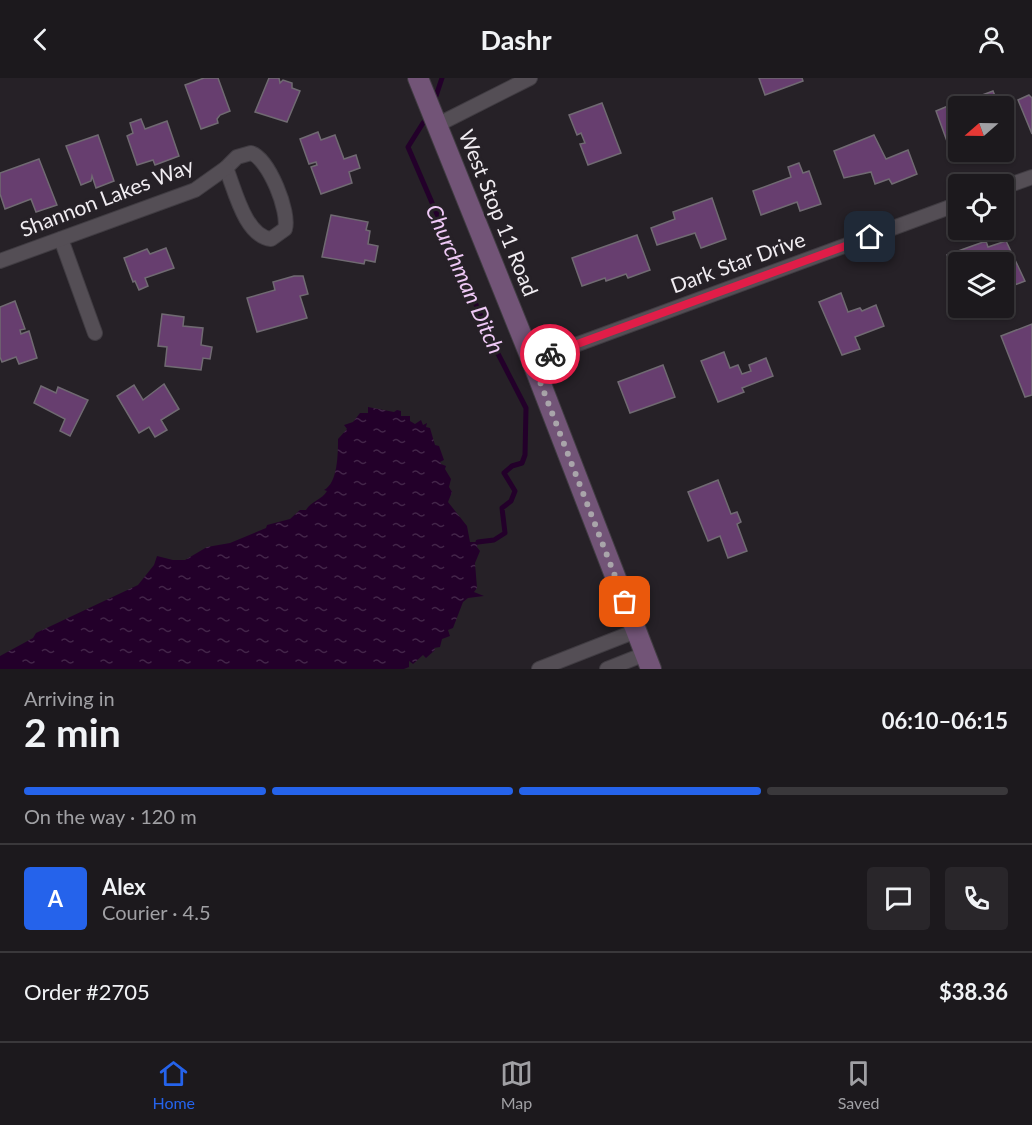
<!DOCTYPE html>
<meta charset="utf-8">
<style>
body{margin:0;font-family:Lato,sans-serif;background:#29262a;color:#f1f3f6;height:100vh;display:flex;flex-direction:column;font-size:22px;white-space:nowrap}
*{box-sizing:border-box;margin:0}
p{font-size:20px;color:#a0a0a4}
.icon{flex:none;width:33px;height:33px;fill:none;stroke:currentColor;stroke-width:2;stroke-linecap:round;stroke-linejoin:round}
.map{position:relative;height:591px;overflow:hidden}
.sheet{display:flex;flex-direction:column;background:#1c191d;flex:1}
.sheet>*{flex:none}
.needle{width:39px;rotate:250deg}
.tools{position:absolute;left:948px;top:18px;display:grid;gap:12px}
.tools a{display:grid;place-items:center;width:66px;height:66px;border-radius:6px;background:#1c191d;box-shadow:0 2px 4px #0004,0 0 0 2px #3a383b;font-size:30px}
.pin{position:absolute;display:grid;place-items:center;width:51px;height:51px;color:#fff;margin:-26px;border-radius:12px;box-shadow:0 3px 9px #0006}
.courier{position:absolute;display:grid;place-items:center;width:60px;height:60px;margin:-30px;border:4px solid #e11d48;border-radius:50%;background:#fff;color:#222;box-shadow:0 2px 8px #0007}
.summary em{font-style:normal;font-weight:700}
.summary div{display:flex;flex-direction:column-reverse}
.summary{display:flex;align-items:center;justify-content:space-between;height:102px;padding:0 24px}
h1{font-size:39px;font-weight:700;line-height:45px}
.bar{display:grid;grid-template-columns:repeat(4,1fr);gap:9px 6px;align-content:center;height:72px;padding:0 24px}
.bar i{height:8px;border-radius:4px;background:#3a383b}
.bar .current{background:#2563eb}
.bar p{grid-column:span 4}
.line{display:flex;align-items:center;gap:15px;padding:0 24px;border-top:2px solid #3a383b}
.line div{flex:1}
.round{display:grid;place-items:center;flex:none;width:63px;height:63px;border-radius:6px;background:#29262a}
header{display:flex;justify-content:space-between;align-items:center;height:78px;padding:0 24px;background:#1c191d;font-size:27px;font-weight:700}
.tabs{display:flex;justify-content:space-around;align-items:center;height:84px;border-top:2px solid #3a383b;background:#1c191d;font-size:16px;color:#a0a0a4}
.tabs a{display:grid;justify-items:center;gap:3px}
.tabs .current{color:#2563eb}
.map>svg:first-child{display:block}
.water{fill:url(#water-ripples)}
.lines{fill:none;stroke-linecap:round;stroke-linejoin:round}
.stream{stroke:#23002a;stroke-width:5}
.building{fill:#673e6f;stroke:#706a72;stroke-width:1.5}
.minor-casing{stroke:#403c42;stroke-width:16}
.secondary-casing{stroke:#403c42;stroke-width:22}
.minor{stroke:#544e55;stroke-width:14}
.secondary{stroke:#725477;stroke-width:20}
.done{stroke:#a9a5aa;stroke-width:6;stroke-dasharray:0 10.8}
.route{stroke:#e11d48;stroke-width:8}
.labels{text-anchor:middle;stroke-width:6;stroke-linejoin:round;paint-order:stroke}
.street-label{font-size:21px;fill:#f0ecf1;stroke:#262127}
.water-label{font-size:22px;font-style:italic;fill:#efc9f6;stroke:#262127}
</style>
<header><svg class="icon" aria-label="back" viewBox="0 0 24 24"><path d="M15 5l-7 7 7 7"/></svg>Dashr<svg class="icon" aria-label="person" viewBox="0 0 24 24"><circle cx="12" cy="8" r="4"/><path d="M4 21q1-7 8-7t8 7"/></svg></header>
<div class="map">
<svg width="1032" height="591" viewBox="0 0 1032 591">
<defs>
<pattern id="water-ripples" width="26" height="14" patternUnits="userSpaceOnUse" patternTransform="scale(1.5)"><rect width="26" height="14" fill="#23002a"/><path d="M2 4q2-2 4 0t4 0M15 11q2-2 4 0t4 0" fill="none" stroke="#432549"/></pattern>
</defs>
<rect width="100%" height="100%" fill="#262127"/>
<path class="water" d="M368,329l26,5 3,-2 4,1v5h9v5l5,3 6,-4 2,5 4,-2 -1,4 4,1 5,17 4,1 5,14 -4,2 1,2 5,2 -1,3 6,10 -2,8 3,5 -4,10 19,24 3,16h8l-1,5 3,4 -5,12 2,25 -3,4 10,4 -16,2 -5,4 -10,26 -5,2 2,6 -8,3 -2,8 -6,1 1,2 -9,8 -3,-3 -10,9 -4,-3v6l-5,2h-404v-13l33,-18 3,-5 102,-48 16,-20 3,-9 16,4h12l22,-13 23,-4 36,-15 1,-3 23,-6 10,-9h6c5,-9 16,-10 21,-19l-3,-1c14,-7 14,-37 14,-51l9,-10 -3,-4 9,-3 7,-9h8z"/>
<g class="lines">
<g class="stream">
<polyline points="436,18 442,0"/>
<polyline points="423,45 408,69 493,266 526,330 525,377 522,385 512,388 504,395 515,413 511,423 502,430 505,455 494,462 478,464"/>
</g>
</g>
<g class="building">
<polygon points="204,0 218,0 230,33 220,37 217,41 218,45 201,51 185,7"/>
<polygon points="269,0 279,0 280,5 283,2 292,5 292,10 300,13 287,44 255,34"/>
<polygon points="759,0 802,0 803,3 765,17"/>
<polygon points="993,13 999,28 968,28 966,23"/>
<polygon points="1029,17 1032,20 1032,56 1018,22"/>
<polygon points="602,25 621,75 588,87 580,66 585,65 581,55 577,57 569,37"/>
<polygon points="948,28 951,35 958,32 958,62 948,66 936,33"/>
<polygon points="141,41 145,51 167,43 179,78 155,87 153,82 137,87 127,58 133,55 130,45"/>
<polygon points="1004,41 1012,63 1004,66"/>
<polygon points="318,54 321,62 335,57 344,81 356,77 360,90 349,94 352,105 321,116 311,89 317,87 316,84 309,86 300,61"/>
<polygon points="98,57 114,103 96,110 92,98 91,103 81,107 66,68"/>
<polygon points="874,57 886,81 908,72 917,96 892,106 889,101 875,106 871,94 844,100 834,73"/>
<polygon points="39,81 57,127 36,134 31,121 5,131 0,116 0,95"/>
<polygon points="799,85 803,95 809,93 821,126 800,133 797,124 761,137 753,113 791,99 788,89"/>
<polygon points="712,120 726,161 701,170 695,155 657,167 651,150 675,141 673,134"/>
<polygon points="331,137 368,144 366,152 370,153 368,166 378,168 375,184 365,182 364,186 322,179"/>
<polygon points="637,157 650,192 628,200 626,196 606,203 605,200 582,208 572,180"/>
<polygon points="986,163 988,169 1006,163 1025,203 1004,211 1004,184 958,184 958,198 955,199 947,177"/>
<polygon points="166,170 174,190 145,200 148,208 139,212 135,203 133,204 124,180 147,171 150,176"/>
<polygon points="294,198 303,198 308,216 300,218 307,240 257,254 247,220 275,212 273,204"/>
<polygon points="841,215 848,234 860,230 862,233 876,227 884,248 855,259 860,271 842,277 819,224"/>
<polygon points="15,223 25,251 20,252 21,256 29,253 37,280 19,286 16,279 2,284 0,279 0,229"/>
<polygon points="162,236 184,239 183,248 203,250 201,267 212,269 210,281 203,280 201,292 165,288 167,269 158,268"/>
<polygon points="1032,246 1032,317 1025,319 1001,258"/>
<polygon points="724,274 730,290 738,287 742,296 751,293 749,287 766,280 773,298 742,310 744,314 718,324 701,283"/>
<polygon points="663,287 675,319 630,335 618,304"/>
<polygon points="164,306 179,331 161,342 167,352 155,359 149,349 139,355 117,318 134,307 143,322"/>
<polygon points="41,308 56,315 58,309 88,322 70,358 60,353 65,341 34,325"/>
<polygon points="718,402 731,436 737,434 741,444 737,446 747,473 728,480 720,458 708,463 688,414"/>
</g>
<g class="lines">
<g class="minor-casing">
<g id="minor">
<polyline points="437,47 530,0"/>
<path d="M251,75c18,6 39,59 34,76l-14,10c-26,-3 -36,-49 -45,-71l11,-11z"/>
<polyline points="1004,109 1032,99"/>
<polyline points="61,161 95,255"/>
<polyline points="0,183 195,112 226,90"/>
<polyline points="532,283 958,126"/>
<polyline points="539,591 636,553"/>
<polyline points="607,591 645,576"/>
</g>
</g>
<g class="secondary-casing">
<polyline id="secondary" points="418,0 532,283 651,591"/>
</g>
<use href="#minor" class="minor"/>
<use href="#secondary" class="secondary"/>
</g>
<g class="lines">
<polyline class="done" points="550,276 532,283 625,524"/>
<polyline class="route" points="550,276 870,159"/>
</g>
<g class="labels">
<g class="street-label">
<text transform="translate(107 120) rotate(-21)" y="7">Shannon Lakes Way</text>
<text transform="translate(498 135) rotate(68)" y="7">West Stop 11 Road</text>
<text transform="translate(738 185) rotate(-20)" y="7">Dark Star Drive</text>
</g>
<g class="water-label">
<text transform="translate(465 201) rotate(66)" y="8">Churchman Ditch</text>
</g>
</g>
</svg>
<div class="tools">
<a><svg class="needle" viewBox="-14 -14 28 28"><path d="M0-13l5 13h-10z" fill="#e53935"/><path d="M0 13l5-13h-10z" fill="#a0a0a4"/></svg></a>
<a><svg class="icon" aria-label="locate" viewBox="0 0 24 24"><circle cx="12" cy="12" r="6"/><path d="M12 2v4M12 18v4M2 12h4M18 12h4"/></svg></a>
<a><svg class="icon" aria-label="layers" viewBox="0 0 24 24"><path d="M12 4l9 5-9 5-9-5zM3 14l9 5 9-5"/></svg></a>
</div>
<div class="pin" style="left:625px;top:524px;background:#ea580c"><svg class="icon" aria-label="bag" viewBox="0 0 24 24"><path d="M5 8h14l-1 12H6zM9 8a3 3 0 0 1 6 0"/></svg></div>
<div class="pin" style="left:870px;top:159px;background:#1f2937"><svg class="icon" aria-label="home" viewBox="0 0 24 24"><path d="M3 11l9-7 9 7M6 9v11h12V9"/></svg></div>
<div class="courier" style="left:550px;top:276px"><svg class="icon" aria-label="bike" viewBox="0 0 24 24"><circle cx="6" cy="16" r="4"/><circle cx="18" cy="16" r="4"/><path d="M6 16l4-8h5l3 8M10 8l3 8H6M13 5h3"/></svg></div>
</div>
<section class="sheet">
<div class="summary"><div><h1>2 min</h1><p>Arriving in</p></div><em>06:10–06:15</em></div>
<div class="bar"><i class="current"></i><i class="current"></i><i class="current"></i><i></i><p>On the way · 120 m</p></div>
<div class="line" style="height:108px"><b class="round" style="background:#2563eb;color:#fff">A</b><div><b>Alex</b><p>Courier · 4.5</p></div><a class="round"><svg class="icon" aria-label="chat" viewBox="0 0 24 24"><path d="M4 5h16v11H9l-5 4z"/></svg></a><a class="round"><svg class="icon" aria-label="phone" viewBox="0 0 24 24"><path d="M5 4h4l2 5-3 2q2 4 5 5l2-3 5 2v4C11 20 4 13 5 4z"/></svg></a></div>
<div class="line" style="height:78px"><div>Order #2705</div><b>$38.36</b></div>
</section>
<nav class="tabs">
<a class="current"><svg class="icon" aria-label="home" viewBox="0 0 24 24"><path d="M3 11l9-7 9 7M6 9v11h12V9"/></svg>Home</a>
<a><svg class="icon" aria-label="map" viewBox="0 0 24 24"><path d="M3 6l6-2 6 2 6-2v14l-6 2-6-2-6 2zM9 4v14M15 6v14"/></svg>Map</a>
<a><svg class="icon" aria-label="saved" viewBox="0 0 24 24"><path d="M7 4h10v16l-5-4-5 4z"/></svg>Saved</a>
</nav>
